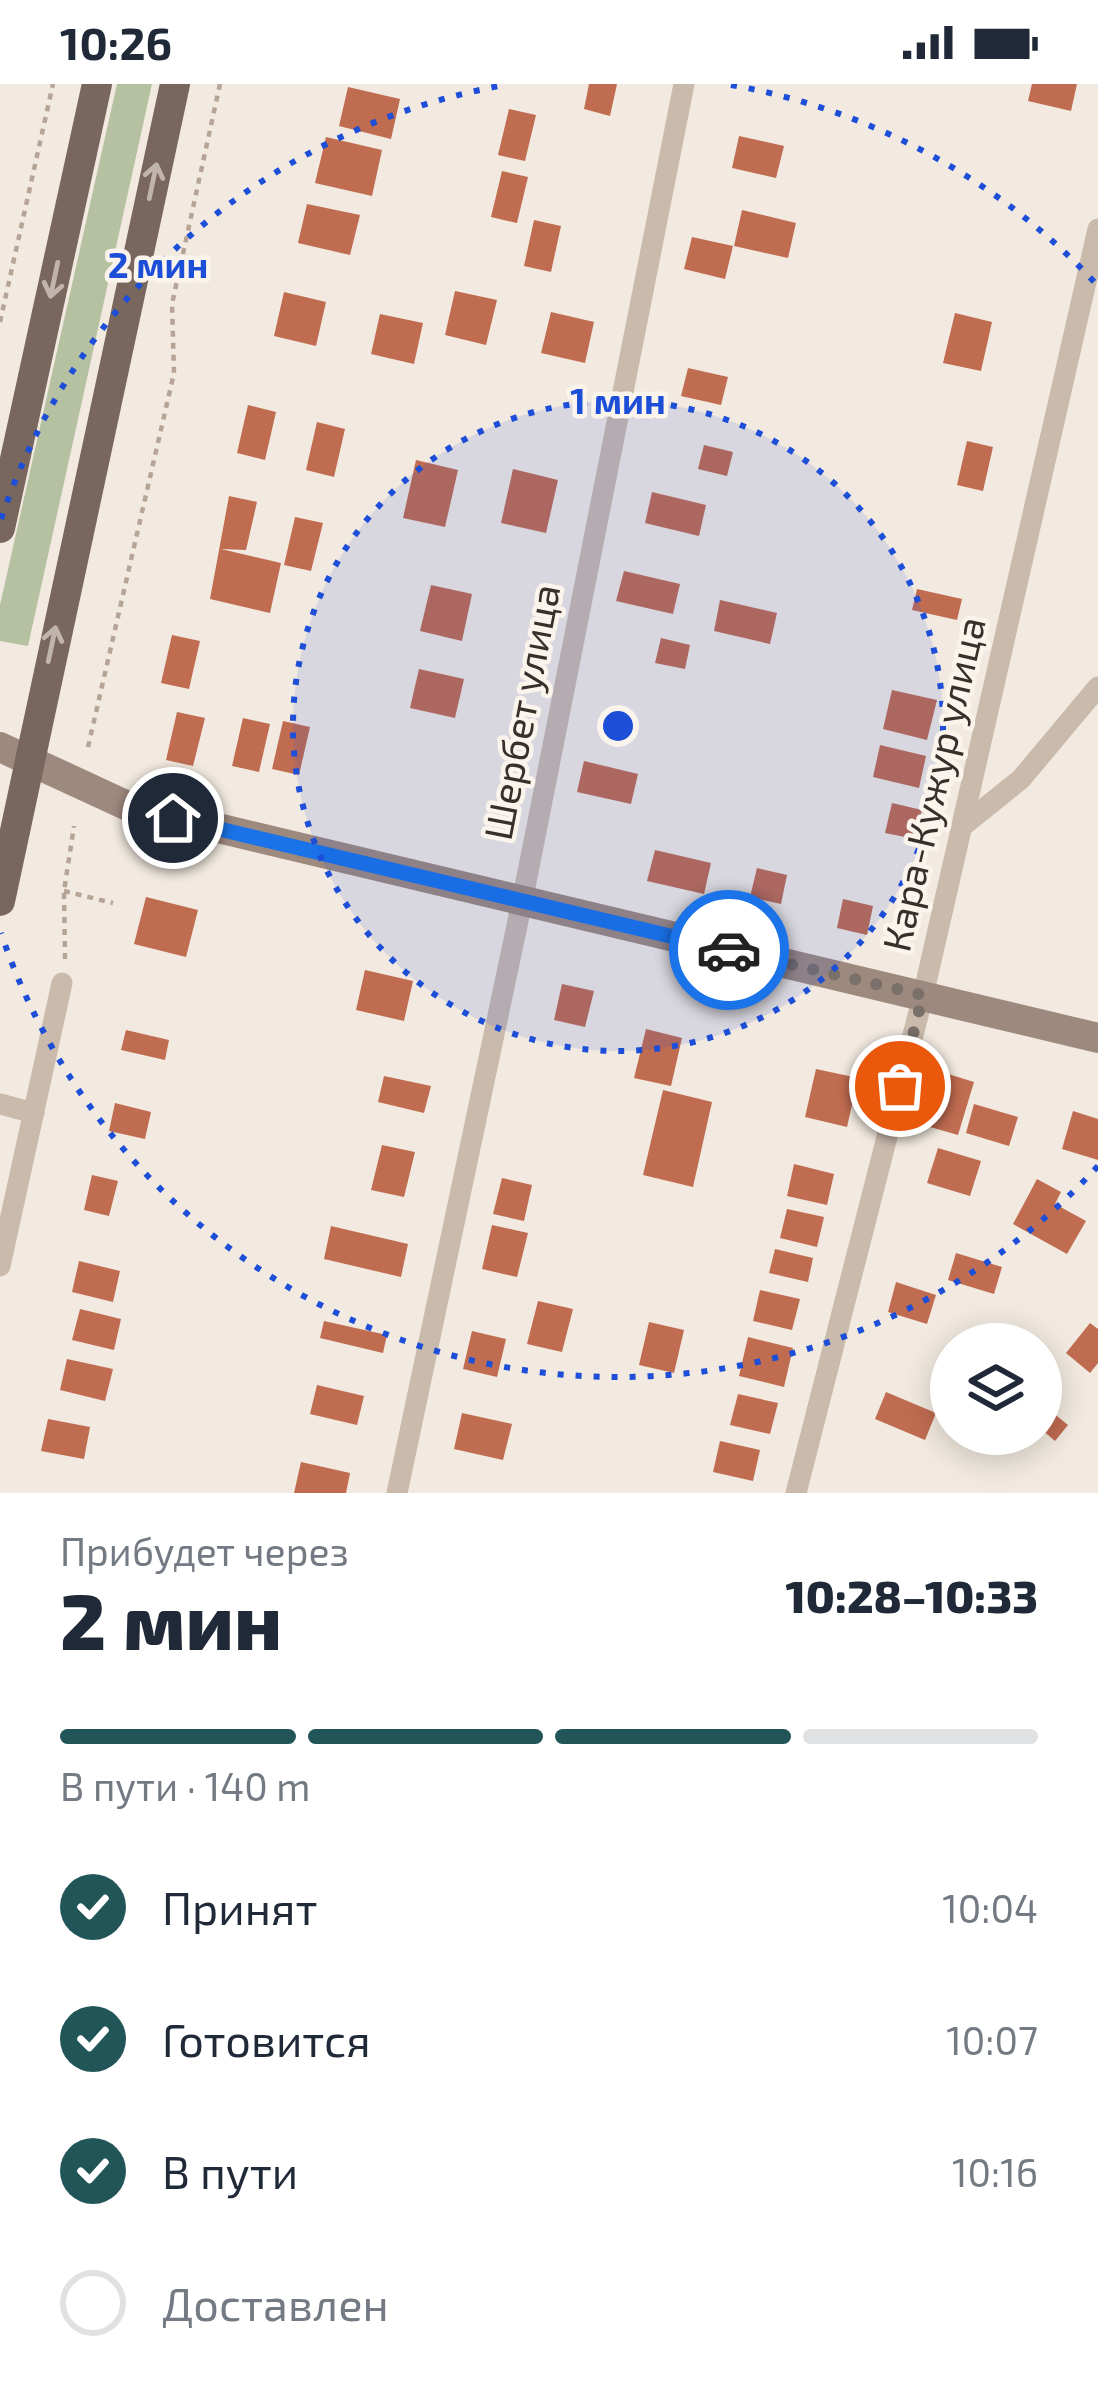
<!DOCTYPE html>
<html lang="ru">
<meta charset="utf-8">
<style>
body{margin:0;font-family:"Exo 2",sans-serif;background:#f2f2f3;color:#1f2937;height:100vh;display:flex;flex-direction:column;font-size:45px;white-space:nowrap}
*{box-sizing:border-box;margin:0}
p{font-size:39px;color:#747a83}
.icon{flex:none;width:66px;height:66px;fill:none;stroke:currentColor;stroke-width:2;stroke-linecap:round;stroke-linejoin:round}
.map{position:relative;height:1409px;overflow:hidden}
.panel{display:flex;flex-direction:column;background:#fff;flex:1}
.panel>*{flex:none}
.tools{position:absolute;left:930px;top:1239px;display:grid;gap:24px}
.tools a{display:grid;place-items:center;width:132px;height:132px;border-radius:50%;background:#fff;box-shadow:0 6px 30px #0003;font-size:60px}
.pin{position:absolute;display:grid;place-items:center;width:102px;height:102px;color:#fff;margin:-51px;border:6px solid #fff;border-radius:50%;box-shadow:0 3px 12px #0007}
.courier{position:absolute;display:grid;place-items:center;width:120px;height:120px;margin:-60px;border:9px solid #1a73e8;border-radius:50%;background:#fff;color:#222;box-shadow:0 3px 15px #0007}
.headline em{font-style:normal;font-weight:800}
.headline div{display:flex;flex-direction:column-reverse}
.headline{display:flex;align-items:center;justify-content:space-between;height:204px;padding:0 60px}
h1{font-size:78px;font-weight:800;line-height:90px}
.bar{display:grid;grid-template-columns:repeat(4,1fr);gap:18px 12px;align-content:center;height:144px;padding:0 60px}
.bar i{height:15px;border-radius:9px;background:#e0e1e3}
.bar .current{background:#225558}
.bar p{grid-column:span 4}
ol{padding:0 60px;list-style:none}
li{display:flex;align-items:center;gap:36px;height:132px}
li p{margin-inline-start:auto}
li .icon{padding:12px;border-radius:50%;background:#225558;color:#fff;stroke-width:4}
li:last-child{color:#747a83}
li i{width:66px;height:66px;border:6px solid #e0e1e3;border-radius:50%}
.status{display:flex;justify-content:space-between;align-items:center;height:84px;padding:0 60px;background:#fff;direction:ltr}
.status svg{height:33px;fill:currentColor}
.map>svg:first-child{display:block}
.green{fill:#b6c1a1}
.building{fill:#c06c51}
.lines{fill:none;stroke-linecap:round;stroke-linejoin:round}
.path{stroke:#b6a497;stroke-width:4.5;stroke-dasharray:6 6;stroke-linecap:butt}
.street{stroke:#cabaac;stroke-width:21}
.secondary{stroke:#9e897e;stroke-width:30}
.primary{stroke:#79665d;stroke-width:30}
.oneway{stroke:#c0b4ac}
.done{stroke:#79706a;stroke-width:12;stroke-dasharray:0 21.6}
.route{stroke:#1a73e8;stroke-width:15}
.ring{fill:none;stroke:#1d4ed8;stroke-width:6;stroke-dasharray:6 12}
.labels{text-anchor:middle;stroke-width:9;stroke-linejoin:round;paint-order:stroke}
.street-label{font-size:39px;fill:#382f2b;stroke:#faf4ed}
.centre{fill:#1d4ed8;stroke:#faf4ed;stroke-width:6}
.ring-label{font-size:36px;text-anchor:middle;font-weight:bold;fill:#1d4ed8;stroke:#faf4ed;stroke-width:9;stroke-linejoin:round;paint-order:stroke}
</style>
<div class="status"><b>10:26</b><svg viewBox="0 0 49 12"><path d="M0 12V9h3v3zM5 12V6h3v6zM10 12V3h3v9zM15 12V0h3v12zM26 1h20v11H26zM47 4h2v5h-2z"/></svg></div>
<div class="map">
<svg width="1098" height="1409" viewBox="0 0 1098 1409">
<rect width="100%" height="100%" fill="#f2eae0"/>
<polygon class="green" points="117,0 152,0 28,562 0,557 0,521"/>
<g class="building">
<polygon points="589,0 617,0 610,32 584,25"/>
<polygon points="1032,0 1077,0 1071,27 1028,17"/>
<polygon points="348,3 400,15 391,55 339,42"/>
<polygon points="509,25 536,31 525,77 498,71"/>
<polygon points="739,52 784,62 776,94 732,84"/>
<polygon points="326,53 382,66 372,112 315,99"/>
<polygon points="502,87 528,93 517,139 491,133"/>
<polygon points="307,120 360,131 350,171 298,159"/>
<polygon points="742,126 796,139 788,174 734,162"/>
<polygon points="534,136 561,142 551,188 524,182"/>
<polygon points="692,153 733,162 725,195 684,185"/>
<polygon points="455,207 497,216 486,261 445,251"/>
<polygon points="284,208 326,218 316,262 274,252"/>
<polygon points="551,228 594,238 585,279 541,269"/>
<polygon points="955,229 992,238 981,287 943,279"/>
<polygon points="380,230 423,239 414,280 371,270"/>
<polygon points="688,284 728,293 721,321 681,312"/>
<polygon points="248,321 276,328 265,376 237,369"/>
<polygon points="317,338 345,345 334,393 306,386"/>
<polygon points="967,357 993,363 983,407 957,401"/>
<polygon points="704,361 733,368 727,392 698,385"/>
<polygon points="416,376 458,386 445,443 403,434"/>
<polygon points="513,385 558,396 546,449 501,439"/>
<polygon points="652,408 706,421 699,452 645,439"/>
<polygon points="229,412 257,418 246,466 221,465 281,479 270,529 210,515"/>
<polygon points="295,433 323,439 311,487 284,481"/>
<polygon points="624,487 680,500 673,530 616,517"/>
<polygon points="431,501 472,510 462,557 420,547"/>
<polygon points="917,505 962,515 957,536 912,526"/>
<polygon points="720,516 777,529 770,560 714,547"/>
<polygon points="172,551 200,557 189,605 161,599"/>
<polygon points="661,554 690,561 685,585 655,579"/>
<polygon points="419,585 464,595 455,634 410,624"/>
<polygon points="892,606 937,616 927,656 883,645"/>
<polygon points="177,628 205,634 193,682 166,676"/>
<polygon points="243,634 270,640 259,688 232,682"/>
<polygon points="283,637 310,643 299,691 272,685"/>
<polygon points="880,661 926,672 919,704 873,693"/>
<polygon points="584,677 638,690 631,720 577,708"/>
<polygon points="892,719 922,726 915,755 885,749"/>
<polygon points="655,766 711,779 704,810 647,797"/>
<polygon points="757,784 787,791 781,820 750,813"/>
<polygon points="146,813 198,826 186,873 134,860"/>
<polygon points="843,815 873,822 867,851 837,844"/>
<polygon points="365,886 413,897 404,937 356,926"/>
<polygon points="562,900 594,907 585,943 554,936"/>
<polygon points="646,945 682,954 671,1002 634,994"/>
<polygon points="126,946 169,956 165,976 121,966"/>
<polygon points="816,985 858,994 847,1043 805,1033"/>
<polygon points="932,985 974,998 958,1051 916,1039"/>
<polygon points="384,992 431,1002 424,1029 378,1018"/>
<polygon points="663,1006 712,1018 693,1103 643,1091"/>
<polygon points="115,1019 151,1028 145,1055 109,1047"/>
<polygon points="974,1020 1018,1033 1009,1062 966,1049"/>
<polygon points="1073,1027 1098,1035 1098,1076 1062,1065"/>
<polygon points="382,1061 415,1068 404,1113 371,1106"/>
<polygon points="938,1064 981,1077 970,1112 927,1099"/>
<polygon points="794,1080 834,1090 827,1121 787,1112"/>
<polygon points="92,1091 118,1097 109,1132 84,1126"/>
<polygon points="502,1094 532,1101 524,1137 493,1130"/>
<polygon points="1037,1095 1061,1108 1055,1120 1086,1137 1067,1170 1013,1140"/>
<polygon points="787,1125 824,1133 817,1163 780,1154"/>
<polygon points="492,1141 528,1149 517,1193 482,1185"/>
<polygon points="331,1142 408,1160 401,1193 324,1175"/>
<polygon points="775,1165 813,1174 808,1198 769,1189"/>
<polygon points="956,1169 1002,1183 994,1210 948,1196"/>
<polygon points="79,1177 120,1187 113,1218 72,1208"/>
<polygon points="896,1198 936,1211 927,1240 888,1228"/>
<polygon points="760,1206 800,1215 792,1246 753,1237"/>
<polygon points="538,1217 573,1225 562,1268 527,1260"/>
<polygon points="80,1225 121,1235 114,1266 72,1256"/>
<polygon points="324,1237 387,1251 383,1269 320,1254"/>
<polygon points="649,1238 684,1246 674,1289 639,1281"/>
<polygon points="1090,1239 1098,1245 1098,1279 1090,1289 1066,1269"/>
<polygon points="472,1247 506,1255 497,1293 463,1285"/>
<polygon points="748,1253 793,1264 784,1303 739,1292"/>
<polygon points="67,1275 113,1285 105,1317 60,1306"/>
<polygon points="317,1301 364,1312 357,1341 310,1330"/>
<polygon points="886,1308 936,1329 925,1356 875,1335"/>
<polygon points="738,1310 778,1319 770,1350 730,1341"/>
<polygon points="1041,1319 1068,1341 1055,1357 1041,1345"/>
<polygon points="462,1329 512,1340 503,1376 454,1365"/>
<polygon points="48,1335 90,1343 84,1375 41,1367"/>
<polygon points="720,1357 760,1366 753,1397 713,1388"/>
<polygon points="301,1378 350,1389 346,1409 294,1409"/>
</g>
<g class="lines">
<g class="path">
<polyline points="0,238 53,0"/>
<polyline points="88,663 174,289 172,220 220,0"/>
<polyline points="64,807 113,819"/>
<polyline points="65,875 64,807 74,742"/>
</g>
<g class="street">
<polyline points="960,744 1021,695 1098,603"/>
<polyline points="0,1020 34,1029"/>
<polyline points="0,1182 62,899"/>
<polyline points="397,1409 522,818 684,0"/>
<polyline points="796,1409 923,912 1098,145"/>
</g>
<polyline class="secondary" points="0,663 130,723 1098,954"/>
<g class="primary">
<polyline points="0,444 97,0"/>
<polyline points="0,817 175,0"/>
</g>
</g>
<defs><path id="oneway-shaft" d="M-6 0H5M1.5-3L5.5 0L1.5 3" fill="none" stroke-width="1.6" stroke-linecap="round" stroke-linejoin="round" transform="scale(3)"/></defs>
<g class="oneway">
<use href="#oneway-shaft" transform="translate(153 97) rotate(-78)"/>
<use href="#oneway-shaft" transform="translate(54 196) rotate(102)"/>
<use href="#oneway-shaft" transform="translate(52 560) rotate(-78)"/>
</g>
<g class="lines">
<polyline class="done" points="729,866 923,911 900,1002"/>
<polyline class="route" points="173,734 729,866"/>
</g>
<circle cx="618" cy="642" r="325" fill="#1d4ed8" fill-opacity=".12"/>
<g class="ring">
<circle cx="618" cy="642" r="325"/>
<path d="M1098 1082A651 651 0 0 1 1 849M1 435A651 651 0 0 1 505 1M731 1A651 651 0 0 1 1098 202"/>
</g>
<g class="labels">
<g class="street-label">
<text transform="translate(522 628) rotate(-79)" y="14">Шербет улица</text>
<text transform="translate(934 700) rotate(-77)" y="14">Кара-Кужур улица</text>
</g>
</g>
<circle cx="618" cy="642" r="18" class="centre"/>
<g class="ring-label">
<text x="158" y="194">2 мин</text>
<text x="618" y="330">1 мин</text>
</g>
</svg>
<div class="tools">
<a><svg class="icon" aria-label="layers" viewBox="0 0 24 24"><path d="M12 4l9 5-9 5-9-5zM3 14l9 5 9-5"/></svg></a>
</div>
<div class="pin" style="left:900px;top:1002px;background:#ea580c"><svg class="icon" aria-label="bag" viewBox="0 0 24 24"><path d="M5 8h14l-1 12H6zM9 8a3 3 0 0 1 6 0"/></svg></div>
<div class="pin" style="left:173px;top:734px;background:#1f2937"><svg class="icon" aria-label="home" viewBox="0 0 24 24"><path d="M3 11l9-7 9 7M6 9v11h12V9"/></svg></div>
<div class="courier" style="left:729px;top:866px"><svg class="icon" aria-label="car" viewBox="0 0 24 24"><path d="M5 17H2v-5l4-1 3-4h7l3 4 3 1v5h-3M9 17h6M6 11h13"/><circle cx="7" cy="17" r="2"/><circle cx="17" cy="17" r="2"/></svg></div>
</div>
<section class="panel">
<div class="headline"><div><h1>2 мин</h1><p>Прибудет через</p></div><em>10:28–10:33</em></div>
<div class="bar"><i class="current"></i><i class="current"></i><i class="current"></i><i></i><p>В пути · 140 m</p></div>
<ol>
<li><svg class="icon" aria-label="check" viewBox="0 0 24 24"><path d="M5 12l5 5 9-10"/></svg>Принят<p>10:04</p></li>
<li><svg class="icon" aria-label="check" viewBox="0 0 24 24"><path d="M5 12l5 5 9-10"/></svg>Готовится<p>10:07</p></li>
<li><svg class="icon" aria-label="check" viewBox="0 0 24 24"><path d="M5 12l5 5 9-10"/></svg>В пути<p>10:16</p></li>
<li><i></i>Доставлен</li>
</ol>
</section>
